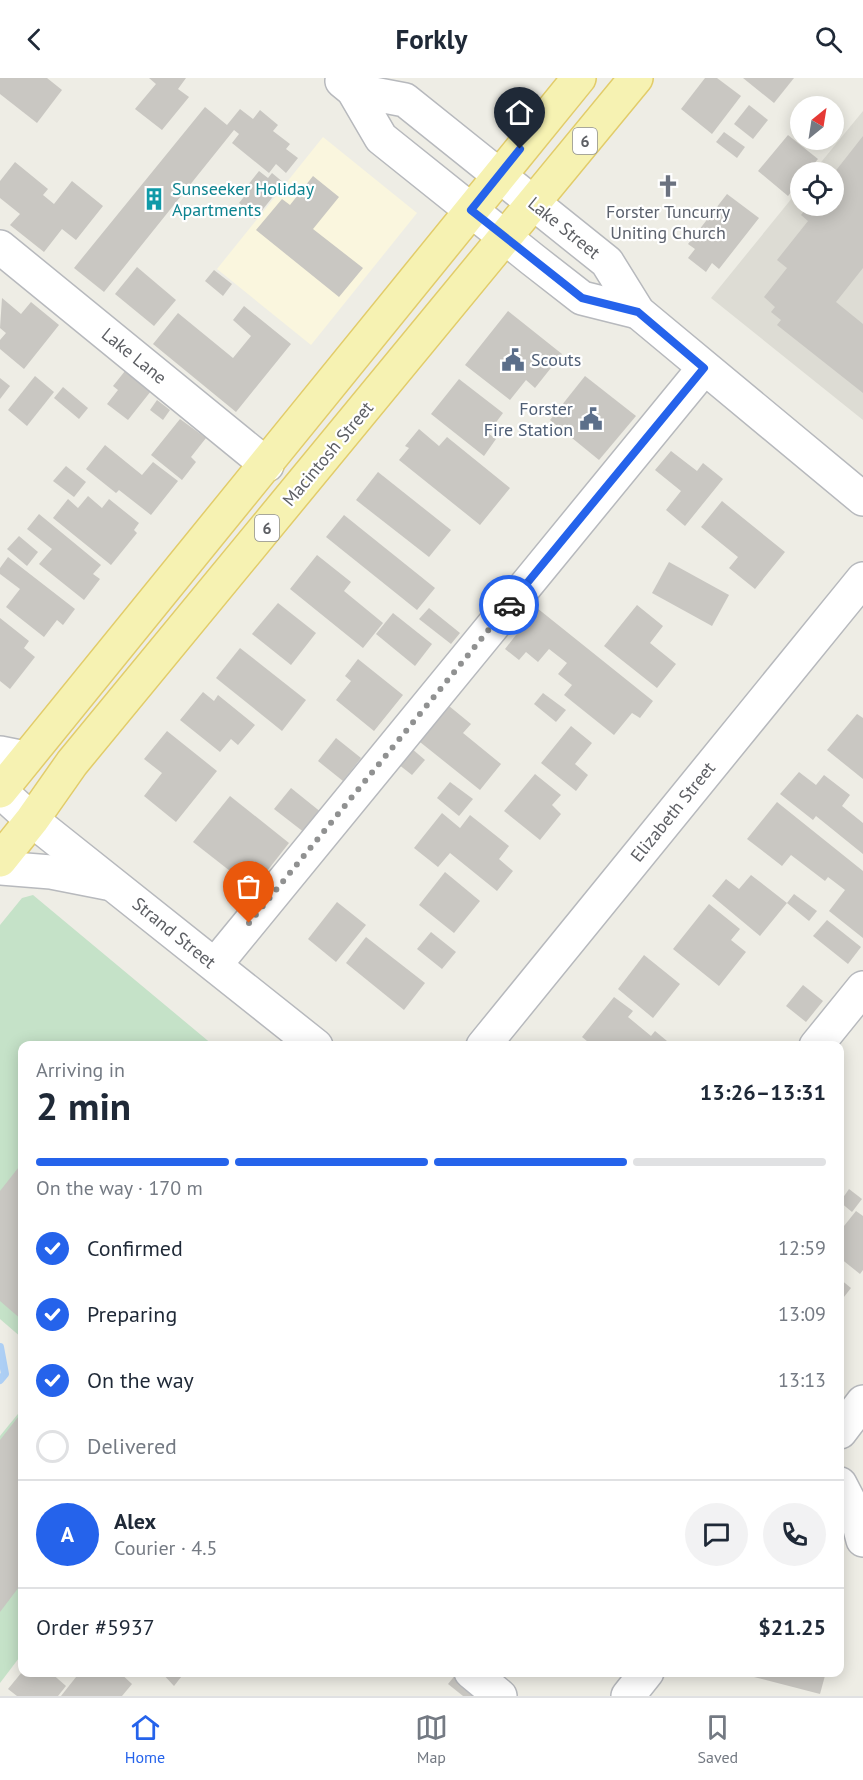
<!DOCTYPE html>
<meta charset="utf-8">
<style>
body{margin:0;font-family:"PT Sans",sans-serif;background:#f2f2f3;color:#1f2937;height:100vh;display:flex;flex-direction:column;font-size:22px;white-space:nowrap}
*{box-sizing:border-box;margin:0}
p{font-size:20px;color:#747a83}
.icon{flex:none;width:33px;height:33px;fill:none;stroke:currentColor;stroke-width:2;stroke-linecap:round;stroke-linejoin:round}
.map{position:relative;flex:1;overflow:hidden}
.side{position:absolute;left:18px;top:963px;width:826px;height:636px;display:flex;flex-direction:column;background:#fff;border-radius:12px;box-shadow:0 3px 15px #0003}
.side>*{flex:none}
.needle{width:39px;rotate:30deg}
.fabs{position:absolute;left:790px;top:18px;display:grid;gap:12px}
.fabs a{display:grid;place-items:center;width:54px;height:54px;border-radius:50%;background:#fff;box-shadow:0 3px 15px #0003;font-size:30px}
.pin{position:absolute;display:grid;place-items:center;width:51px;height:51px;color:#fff;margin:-62px -26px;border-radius:50% 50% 50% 0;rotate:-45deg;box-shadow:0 0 6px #0007}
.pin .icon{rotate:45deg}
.courier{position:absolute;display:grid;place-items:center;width:60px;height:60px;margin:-30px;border:4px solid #2563eb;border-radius:50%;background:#fff;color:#222;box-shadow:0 2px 8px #0007}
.head em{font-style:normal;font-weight:600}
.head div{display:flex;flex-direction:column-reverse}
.head{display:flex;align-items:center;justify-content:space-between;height:102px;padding:0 18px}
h1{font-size:39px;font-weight:600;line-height:45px}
.bar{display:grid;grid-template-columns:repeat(4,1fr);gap:9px 6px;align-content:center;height:72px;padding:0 18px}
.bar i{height:8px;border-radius:4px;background:#e0e1e3}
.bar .active{background:#2563eb}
.bar p{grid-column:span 4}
.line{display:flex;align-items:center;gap:15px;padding:0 18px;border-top:2px solid #e0e1e3}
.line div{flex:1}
.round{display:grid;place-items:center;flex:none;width:63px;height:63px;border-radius:32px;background:#f2f2f3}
ol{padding:0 18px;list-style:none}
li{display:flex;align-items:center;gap:18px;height:66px}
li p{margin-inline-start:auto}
li .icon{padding:6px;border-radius:50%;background:#2563eb;color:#fff;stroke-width:4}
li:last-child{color:#747a83}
li i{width:33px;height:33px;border:3px solid #e0e1e3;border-radius:50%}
header{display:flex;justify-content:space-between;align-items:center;height:78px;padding:0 18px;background:#fff;font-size:27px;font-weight:600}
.tabs{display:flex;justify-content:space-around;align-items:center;height:84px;border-top:2px solid #e0e1e3;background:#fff;font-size:16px;color:#747a83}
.tabs a{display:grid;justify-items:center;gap:3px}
.tabs .active{color:#2563eb}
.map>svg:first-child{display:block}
.commercial{fill:#faf6de}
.education{fill:#dddcd4}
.grass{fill:#c5e2c8}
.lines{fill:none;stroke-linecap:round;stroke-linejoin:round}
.stream{stroke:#adcff5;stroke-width:8}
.building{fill:#c9c7c2}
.minor-casing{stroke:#b7b9bd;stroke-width:36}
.major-casing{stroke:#e2cc6a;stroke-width:36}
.minor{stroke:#fff;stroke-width:33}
.major{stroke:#f6f2b2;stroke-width:33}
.done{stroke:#909191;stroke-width:6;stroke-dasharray:0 10.8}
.route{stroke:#2563eb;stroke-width:8}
.labels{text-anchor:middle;stroke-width:4.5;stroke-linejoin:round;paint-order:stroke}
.shield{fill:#fff;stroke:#8e8f92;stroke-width:1.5}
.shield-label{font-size:16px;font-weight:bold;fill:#5d5f64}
.culture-label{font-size:18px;fill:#0d838f;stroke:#fff;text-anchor:start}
.worship-label{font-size:18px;fill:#5b616d;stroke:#fff}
.street-label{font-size:18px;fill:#5d5f64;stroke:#fff}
.service-label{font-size:18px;fill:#4e5e75;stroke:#fff;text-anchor:start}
</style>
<header><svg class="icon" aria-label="back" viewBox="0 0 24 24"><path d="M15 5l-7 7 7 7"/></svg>Forkly<svg class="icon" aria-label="search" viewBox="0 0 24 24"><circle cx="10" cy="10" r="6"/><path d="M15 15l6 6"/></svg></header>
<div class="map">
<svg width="863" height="1618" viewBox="0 0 863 1618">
<rect width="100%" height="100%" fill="#eeede5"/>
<polygon class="commercial" points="323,59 417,135 311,267 217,191"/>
<polygon class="education" points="863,33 863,342 711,220 801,109 801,128 834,128 834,94 813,94"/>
<g class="grass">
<polygon points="33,817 213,967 22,968 22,1260 0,1241 0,847 22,820"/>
<polygon points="22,1331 22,1576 0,1605 0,1358"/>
</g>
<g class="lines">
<polyline class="stream" points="0,1269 5,1296 0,1302"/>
</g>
<g class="building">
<polygon points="0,0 47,0 62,12 37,45 0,16"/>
<polygon points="149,0 186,0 178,11 189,19 162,52 135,31 156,6"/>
<polygon points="705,0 717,0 741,18 712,56 681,31"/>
<polygon points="743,0 794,0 774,25"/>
<polygon points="749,27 768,42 753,61 734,46"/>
<polygon points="205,29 227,47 240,31 253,41 260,32 278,47 273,53 290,66 286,71 298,80 286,95 276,86 269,95 232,65 239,56 234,52 104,214 74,190"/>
<polygon points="724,54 745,69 737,80 716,64"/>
<polygon points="788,57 818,81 807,94 801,94 801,102 788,118 758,93"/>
<polygon points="863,58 863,190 836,224 863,246 863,315 777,247 781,242 771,234 775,229 764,219 787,190 777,182 808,143 801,137 808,128 834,128 834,95"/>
<polygon points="15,84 48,111 43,117 54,126 72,103 103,128 76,162 62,151 44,174 10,147 20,136 0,120 0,103"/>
<polygon points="259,93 268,100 272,95 284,105 255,141 241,130 243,128 239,125 247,115 244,112"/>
<polygon points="313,98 339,119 313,151 363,190 339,219 256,152 282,121 290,127"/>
<polygon points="727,116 759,140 719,191 712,185 706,194 688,180 695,171 688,166"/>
<polygon points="137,189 176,222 154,248 115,216"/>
<polygon points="214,192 232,206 223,218 205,203"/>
<polygon points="2,220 21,236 31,224 59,247 24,291 0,271 0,262 6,255 0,250"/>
<polygon points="244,228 291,266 236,334 153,266 178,235 233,280 251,258 233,242"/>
<polygon points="508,233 562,276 535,310 526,302 510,322 465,287"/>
<polygon points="125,293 151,313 128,342 107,326 118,312 113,308"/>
<polygon points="35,298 54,314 27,348 8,332"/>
<polygon points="585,298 636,338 599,382 550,342"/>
<polygon points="0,300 10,308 0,321"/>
<polygon points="459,301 503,335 488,355 496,361 484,378 431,336"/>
<polygon points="63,309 88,330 79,341 54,320"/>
<polygon points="157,322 170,332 163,342 150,332"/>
<polygon points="180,341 206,360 191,379 196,384 182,402 151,377"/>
<polygon points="419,351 439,368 447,359 510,410 480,447 399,382 409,370 405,368"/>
<polygon points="105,367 142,397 153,384 178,403 151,437 119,412 116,415 86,391"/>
<polygon points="671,373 697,393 703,385 723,401 685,448 666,432 681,413 655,392"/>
<polygon points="66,388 86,404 74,419 53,403"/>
<polygon points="378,394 451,452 429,479 356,422"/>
<polygon points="88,418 102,430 109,421 139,445 134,452 137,455 111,487 53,440 68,421 78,430"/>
<polygon points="722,423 785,474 755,511 729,490 738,479 701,449"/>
<polygon points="39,436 101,487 93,496 100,501 84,522 39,486 52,471 27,451"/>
<polygon points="344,437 435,510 417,532 326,459"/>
<polygon points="19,458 38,474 27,488 7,471"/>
<polygon points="317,477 351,504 344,513 383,545 363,570 290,511"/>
<polygon points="8,479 75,531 63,547 57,542 44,559 6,529 20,511 0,496 0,490"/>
<polygon points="669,484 729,517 712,548 652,515"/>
<polygon points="278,525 316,555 291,587 252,556"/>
<polygon points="637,527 663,548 650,565 676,586 657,610 604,568"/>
<polygon points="429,530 460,555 451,566 419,541"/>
<polygon points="537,530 653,623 640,640 632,635 614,657 564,617 572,607 558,596 567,585 549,571 538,584 526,574 519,582 505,571"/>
<polygon points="393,535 432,566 415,588 376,556"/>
<polygon points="0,540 29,563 24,570 35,579 10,611 0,603"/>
<polygon points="240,570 306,622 282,653 216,600"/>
<polygon points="358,581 403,617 374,653 336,622 351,603 345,598"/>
<polygon points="203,614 214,623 218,617 255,647 238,667 231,661 220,674 180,642"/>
<polygon points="543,615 566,632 556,644 534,626"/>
<polygon points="449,628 471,646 463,655 501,686 480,712 420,664"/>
<polygon points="857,636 863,640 863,701 827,672"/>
<polygon points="571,648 592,665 575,686 588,697 576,713 541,685"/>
<polygon points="167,653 217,693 176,744 144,718 162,695 144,681"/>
<polygon points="336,660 361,680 343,703 318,683"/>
<polygon points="411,670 425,682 412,697 398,686"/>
<polygon points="799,694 816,707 824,697 850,717 842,728 863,745 863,776 816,738 813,742 780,716"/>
<polygon points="535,696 561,717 552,727 561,736 540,762 504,733"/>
<polygon points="450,704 473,721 459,738 437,720"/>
<polygon points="291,710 322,735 305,755 274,731"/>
<polygon points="230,718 289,765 253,811 193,764"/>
<polygon points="777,724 863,793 863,860 829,833 845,812 828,799 825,803 791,777 782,788 747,761"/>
<polygon points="442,735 460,750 470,737 509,768 499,781 513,793 497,813 450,775 438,789 414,770"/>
<polygon points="445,794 480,823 454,855 419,827"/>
<polygon points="751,797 787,825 760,858 712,818 726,801 739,811"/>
<polygon points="794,816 817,833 809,843 787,825"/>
<polygon points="337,824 366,847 336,884 308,861"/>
<polygon points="709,826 740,851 731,862 746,874 719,908 673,871"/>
<polygon points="827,842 861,869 848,886 813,858"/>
<polygon points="431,854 456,874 442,891 417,871"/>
<polygon points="366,859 425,905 404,932 346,885"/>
<polygon points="644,877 680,906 653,940 618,911"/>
<polygon points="803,907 823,923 806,944 786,928"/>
<polygon points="614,919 633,933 628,939 651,958 655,953 673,968 593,968 582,959"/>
<polygon points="22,1085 22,1242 0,1223 0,1113"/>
<polygon points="849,1111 862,1121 852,1134 840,1124"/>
<polygon points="856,1133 863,1138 863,1192 860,1196 840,1180 840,1153"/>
<polygon points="840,1201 851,1210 840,1224"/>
<polygon points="22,1334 22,1505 0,1534 0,1362"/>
<polygon points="22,1594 50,1594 66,1608 58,1618 17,1618 8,1611"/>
<polygon points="80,1594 119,1594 132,1606 122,1618 61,1618"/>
<polygon points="161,1594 185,1594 174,1608"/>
<polygon points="755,1594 826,1594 820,1616 754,1599"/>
<polygon points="457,1595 475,1618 463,1618 448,1606"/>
</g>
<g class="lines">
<g class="minor-casing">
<g id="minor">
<polyline points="342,3 353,12 381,60 532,181 582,220 638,234"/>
<polyline points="353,12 405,22 607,184 638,234 863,421"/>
<polyline points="0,169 267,387"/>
<polyline points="0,675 25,680"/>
<polyline points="0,713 32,742 316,968"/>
<polyline points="0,790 51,794 107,805"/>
<polyline points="215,887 704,290"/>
<polyline points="483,968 863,501"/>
<polyline points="816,968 863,910"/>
<polyline points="840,1354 863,1324"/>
<polyline points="840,1406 857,1439 863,1462"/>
<polyline points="471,1594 500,1618"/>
<polyline points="628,1618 647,1594"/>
</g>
</g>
<g class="major-casing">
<g id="major">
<polyline points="0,713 579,0"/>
<polyline points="0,782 32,742 72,685 636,0"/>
</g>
</g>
<use href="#minor" class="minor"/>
<use href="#major" class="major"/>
</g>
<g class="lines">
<polyline class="done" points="249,845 509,527"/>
<polyline class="route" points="509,527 704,290 638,234 582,220 471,132 520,71"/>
</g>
<defs>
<g id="church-bare" transform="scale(1.8)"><path d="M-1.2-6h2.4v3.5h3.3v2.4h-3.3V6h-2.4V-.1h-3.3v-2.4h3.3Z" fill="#6b7280" stroke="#fff" stroke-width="2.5" paint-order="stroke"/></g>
<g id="building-bare" transform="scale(1.8)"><path d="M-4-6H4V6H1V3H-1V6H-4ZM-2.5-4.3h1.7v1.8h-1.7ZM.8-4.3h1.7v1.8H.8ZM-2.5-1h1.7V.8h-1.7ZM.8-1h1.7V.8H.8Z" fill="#0f9aa8" stroke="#fff" stroke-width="2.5" paint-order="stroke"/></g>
<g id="civic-bare" transform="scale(1.8)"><path d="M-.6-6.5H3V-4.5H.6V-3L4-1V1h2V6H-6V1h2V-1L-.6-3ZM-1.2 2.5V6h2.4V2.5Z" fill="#5c6f8a" stroke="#fff" stroke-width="2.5" paint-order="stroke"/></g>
</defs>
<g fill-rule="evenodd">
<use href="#church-bare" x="668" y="108"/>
<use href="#building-bare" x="154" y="121"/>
<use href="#civic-bare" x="513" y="282"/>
<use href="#civic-bare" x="591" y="341"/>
</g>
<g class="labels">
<g class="shield">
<rect x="573" y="50" width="24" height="26" rx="4.5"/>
<rect x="255" y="437" width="24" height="26" rx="4.5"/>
</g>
<g class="shield-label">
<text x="585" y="69">6</text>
<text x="267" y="456">6</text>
</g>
<g class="culture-label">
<text x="172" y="117">Sunseeker Holiday<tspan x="172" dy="21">Apartments</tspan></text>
</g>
<g class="worship-label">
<text x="668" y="140">Forster Tuncurry<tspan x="668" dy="21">Uniting Church</tspan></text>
</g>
<g class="street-label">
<text transform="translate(564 150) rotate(39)" y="6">Lake Street</text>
<text transform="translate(134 278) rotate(39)" y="6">Lake Lane</text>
<text transform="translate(328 376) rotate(-50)" y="6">Macintosh Street</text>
<text transform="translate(673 734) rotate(-51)" y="6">Elizabeth Street</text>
<text transform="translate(174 855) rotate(39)" y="6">Strand Street</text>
</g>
<g class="service-label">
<text x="531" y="288">Scouts</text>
<text x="573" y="337" text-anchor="end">Forster<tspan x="573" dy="21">Fire Station</tspan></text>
</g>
</g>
</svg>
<div class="fabs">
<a><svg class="needle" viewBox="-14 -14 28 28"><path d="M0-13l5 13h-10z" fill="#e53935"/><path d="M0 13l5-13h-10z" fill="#747a83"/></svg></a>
<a><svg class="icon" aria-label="locate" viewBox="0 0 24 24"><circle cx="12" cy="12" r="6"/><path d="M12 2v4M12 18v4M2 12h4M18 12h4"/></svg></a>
</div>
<div class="pin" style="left:249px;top:845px;background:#ea580c"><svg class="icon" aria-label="bag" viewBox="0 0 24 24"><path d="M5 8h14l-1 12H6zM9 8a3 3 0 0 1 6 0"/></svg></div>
<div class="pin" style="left:520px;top:71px;background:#1f2937"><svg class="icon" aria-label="home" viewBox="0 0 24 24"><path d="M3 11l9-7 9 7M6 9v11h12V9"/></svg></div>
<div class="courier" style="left:509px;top:527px"><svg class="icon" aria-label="car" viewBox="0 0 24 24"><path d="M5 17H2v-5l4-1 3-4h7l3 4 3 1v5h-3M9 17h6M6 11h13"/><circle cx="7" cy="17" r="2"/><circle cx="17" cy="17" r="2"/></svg></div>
<section class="side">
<div class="head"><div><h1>2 min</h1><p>Arriving in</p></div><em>13:26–13:31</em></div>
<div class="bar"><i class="active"></i><i class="active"></i><i class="active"></i><i></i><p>On the way · 170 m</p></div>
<ol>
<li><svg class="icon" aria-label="check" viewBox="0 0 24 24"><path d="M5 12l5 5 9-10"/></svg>Confirmed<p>12:59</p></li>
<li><svg class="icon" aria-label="check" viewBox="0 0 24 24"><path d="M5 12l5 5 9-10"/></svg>Preparing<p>13:09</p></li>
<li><svg class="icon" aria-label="check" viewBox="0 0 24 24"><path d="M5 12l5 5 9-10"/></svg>On the way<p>13:13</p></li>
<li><i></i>Delivered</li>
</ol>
<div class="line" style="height:108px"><b class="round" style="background:#2563eb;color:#fff">A</b><div><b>Alex</b><p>Courier · 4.5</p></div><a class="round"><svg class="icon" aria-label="chat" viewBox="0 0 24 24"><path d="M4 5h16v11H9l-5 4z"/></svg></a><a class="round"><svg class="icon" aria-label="phone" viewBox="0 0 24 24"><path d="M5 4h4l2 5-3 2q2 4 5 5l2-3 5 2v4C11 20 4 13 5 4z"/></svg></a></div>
<div class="line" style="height:78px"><div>Order #5937</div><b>$21.25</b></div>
</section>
</div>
<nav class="tabs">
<a class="active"><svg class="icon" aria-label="home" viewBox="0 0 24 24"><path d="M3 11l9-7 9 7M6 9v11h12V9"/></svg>Home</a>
<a><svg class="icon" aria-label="map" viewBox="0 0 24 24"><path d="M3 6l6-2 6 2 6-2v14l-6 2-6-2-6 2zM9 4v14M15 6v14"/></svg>Map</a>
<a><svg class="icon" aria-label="saved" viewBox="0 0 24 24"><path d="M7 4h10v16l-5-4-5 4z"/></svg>Saved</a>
</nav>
